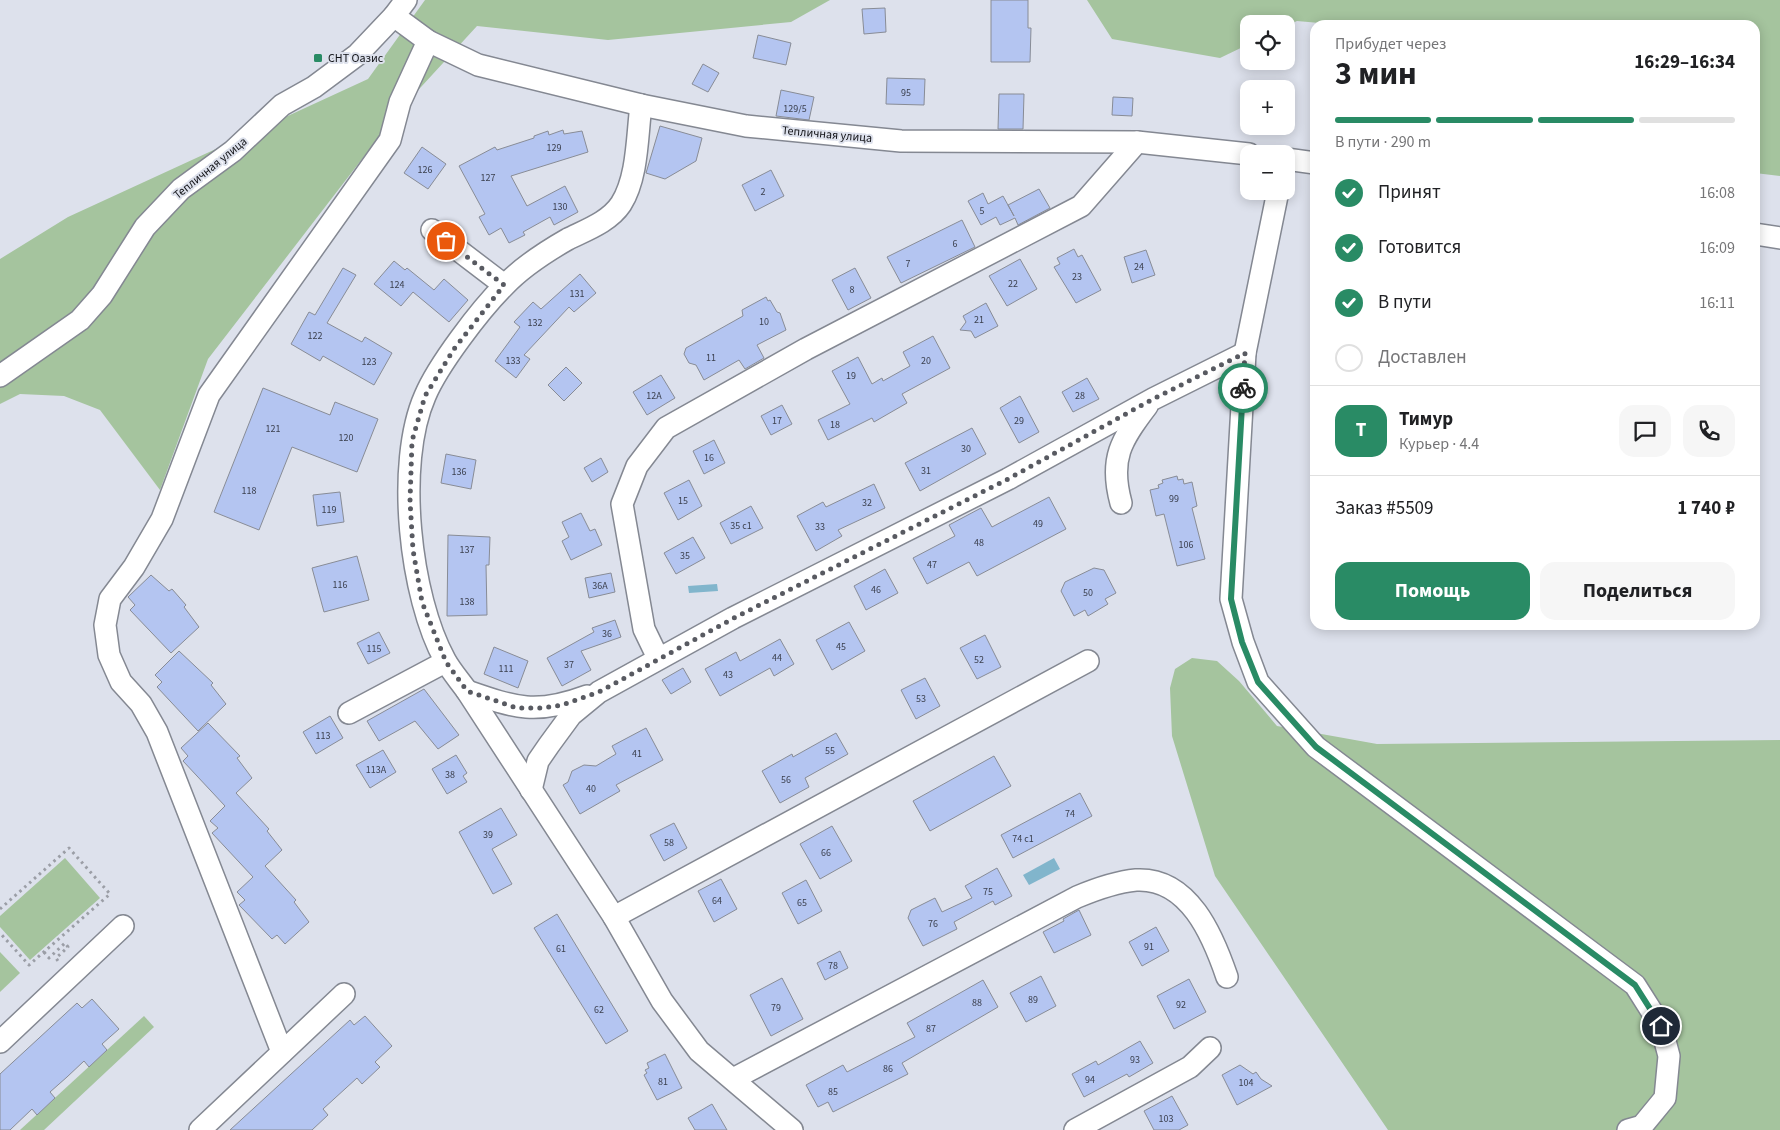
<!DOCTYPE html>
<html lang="ru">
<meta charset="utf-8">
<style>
body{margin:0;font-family:"Source Sans 3",sans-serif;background:#f6f6f6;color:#202124;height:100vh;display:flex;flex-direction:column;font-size:19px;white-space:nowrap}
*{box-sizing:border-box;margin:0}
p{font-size:16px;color:#757577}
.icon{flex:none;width:28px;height:28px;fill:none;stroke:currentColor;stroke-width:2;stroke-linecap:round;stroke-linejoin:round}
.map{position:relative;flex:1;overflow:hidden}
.drawer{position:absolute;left:1310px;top:20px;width:450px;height:610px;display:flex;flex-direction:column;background:#fff;border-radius:15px;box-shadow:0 2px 12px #0003}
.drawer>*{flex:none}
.fabs{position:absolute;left:1240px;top:15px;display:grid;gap:10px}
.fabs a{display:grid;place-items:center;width:55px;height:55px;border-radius:10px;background:#fff;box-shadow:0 2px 12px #0003;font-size:25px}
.pin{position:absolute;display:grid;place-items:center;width:42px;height:42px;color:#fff;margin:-21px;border:2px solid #fff;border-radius:50%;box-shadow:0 1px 5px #0007}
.courier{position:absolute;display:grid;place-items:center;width:50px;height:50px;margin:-25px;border:4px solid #298b65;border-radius:50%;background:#fff;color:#222;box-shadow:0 1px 6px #0007}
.head em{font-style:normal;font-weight:700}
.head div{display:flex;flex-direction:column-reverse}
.head{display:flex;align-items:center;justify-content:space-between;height:85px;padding:0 25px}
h1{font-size:32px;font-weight:700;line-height:38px}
.bar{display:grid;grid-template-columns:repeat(4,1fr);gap:8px 5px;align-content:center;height:60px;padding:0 25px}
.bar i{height:6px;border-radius:4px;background:#e0e0e0}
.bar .active{background:#298b65}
.bar p{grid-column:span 4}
.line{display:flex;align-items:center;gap:12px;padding:0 25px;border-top:1px solid #e0e0e0}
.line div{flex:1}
.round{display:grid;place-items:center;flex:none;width:52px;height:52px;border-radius:15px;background:#f6f6f6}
ol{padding:0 25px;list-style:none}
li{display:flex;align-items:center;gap:15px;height:55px}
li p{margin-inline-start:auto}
li .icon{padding:5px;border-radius:50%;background:#298b65;color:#fff;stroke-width:4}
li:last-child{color:#757577}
li i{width:28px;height:28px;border:2px solid #e0e0e0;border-radius:50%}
.button{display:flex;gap:10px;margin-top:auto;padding:10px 25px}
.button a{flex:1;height:58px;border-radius:15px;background:#298b65;color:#fff;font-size:20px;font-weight:700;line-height:58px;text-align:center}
.button a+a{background:#f6f6f6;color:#202124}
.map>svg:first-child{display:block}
.green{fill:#a5c49e}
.water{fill:#81b5cc}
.building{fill:#b4c5f1;stroke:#888c96}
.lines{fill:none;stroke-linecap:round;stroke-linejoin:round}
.minor-casing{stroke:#848892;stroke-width:24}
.path{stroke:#9b9ea6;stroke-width:3;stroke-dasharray:2.5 4;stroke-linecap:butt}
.minor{stroke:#fff;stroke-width:21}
.done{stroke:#585a61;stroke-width:5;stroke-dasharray:0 9}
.route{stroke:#298b65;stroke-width:6}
.poi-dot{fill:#298b65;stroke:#dde1ec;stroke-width:2}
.labels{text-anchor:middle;stroke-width:4;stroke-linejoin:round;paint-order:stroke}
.number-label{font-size:10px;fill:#3a3f4d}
.poi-label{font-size:12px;fill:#111216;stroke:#dde1ec;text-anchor:start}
.street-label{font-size:12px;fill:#111216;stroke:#dde1ec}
</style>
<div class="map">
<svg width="1780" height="1130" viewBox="0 0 1780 1130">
<rect width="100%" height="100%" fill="#dde1ec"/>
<g class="green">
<polygon points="425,0 830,0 791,22 608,40 477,26 399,111 208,359 160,490 100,410 64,396 20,394 0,404 0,259 68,217 368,79"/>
<polygon points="1087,0 1780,0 1780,176 1755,173 1755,25 1342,25 1297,21 1286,26 1286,24 1249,24 1249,44 1220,58 1112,39"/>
<polygon points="1192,658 1217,661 1239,681 1277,726 1377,744 1780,740 1780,1130 1388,1130 1215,876 1172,736 1170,688 1175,669"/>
<polygon points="65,858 100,898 30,960 0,927 0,916"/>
<polygon points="0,952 20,973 0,992"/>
<polygon points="144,1016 154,1027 44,1130 20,1130"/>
</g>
<g class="water">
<polygon points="717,584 718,591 689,593 688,586"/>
<polygon points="1054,858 1060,869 1029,885 1023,875"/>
</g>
<g class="building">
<polygon points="991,0 1028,0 1028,28 1031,28 1030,62 991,62"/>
<polygon points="885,8 886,32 864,34 862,9"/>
<polygon points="758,35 791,43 786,65 753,58"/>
<polygon points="703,64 719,73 708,92 692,84"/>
<polygon points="887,78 925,79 924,105 886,104"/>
<polygon points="781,90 814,97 809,120 776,116"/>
<polygon points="999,94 1024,94 1023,129 998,129"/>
<polygon points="1113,97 1133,98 1132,116 1112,115"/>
<polygon points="660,126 702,138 696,161 665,179 646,173"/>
<polygon points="563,130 564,134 582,131 588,152 511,176 527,206 565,186 578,212 554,225 550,217 523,232 525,235 509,243 501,228 489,235 479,217 485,214 459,166 495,147 497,150 534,138 534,136 548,131 549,135"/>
<polygon points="422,147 446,164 428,189 404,173"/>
<polygon points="771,170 784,196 755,211 742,185"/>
<polygon points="1039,189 1050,208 1018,225 1015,218 1000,225 996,217 981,225 968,201 983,193 988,204 1003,196 1014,216 1008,205"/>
<polygon points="962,220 975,247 901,283 887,257"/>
<polygon points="1074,249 1078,257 1082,255 1101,290 1076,303 1054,267 1060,264 1057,258"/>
<polygon points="1146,250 1155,275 1132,283 1124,257"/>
<polygon points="1020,259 1037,289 1007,306 989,276"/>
<polygon points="394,261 405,270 407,268 434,290 444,279 468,300 449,322 413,292 401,306 374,284"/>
<polygon points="343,268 356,275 327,323 362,342 365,337 392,353 374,385 323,356 320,361 291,344 309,312 315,315"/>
<polygon points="855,268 871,298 848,310 832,280"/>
<polygon points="580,274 596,293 574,312 569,307 524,355 530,359 516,378 495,361 520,327 514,322 533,302 541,309"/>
<polygon points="766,297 768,301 770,300 777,312 780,313 786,330 757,345 764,358 745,369 739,360 704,380 696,365 689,363 684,354 686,348 743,316 742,310"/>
<polygon points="986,303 998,326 975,338 971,331 960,330 966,322 963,316"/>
<polygon points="933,336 950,368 902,394 907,403 874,422 872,418 828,440 818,420 850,404 832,371 858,357 872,384 882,378 883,381 910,366 903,352"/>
<polygon points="566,367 582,383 564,401 548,385"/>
<polygon points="661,375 675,398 647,415 633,392"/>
<polygon points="1087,378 1099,399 1073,412 1062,392"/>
<polygon points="263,388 330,415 335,402 378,419 357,472 292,447 259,530 214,512"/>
<polygon points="1020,396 1039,432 1019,443 1000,408"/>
<polygon points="782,405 792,424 771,435 761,416"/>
<polygon points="972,428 986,454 920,491 905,463"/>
<polygon points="714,440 725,463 704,474 693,451"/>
<polygon points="446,454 476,460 471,489 441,483"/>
<polygon points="601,458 608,472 592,482 584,468"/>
<polygon points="1177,476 1178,480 1183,479 1184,484 1192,482 1197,506 1192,508 1205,559 1177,566 1164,514 1156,516 1150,490 1159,488 1158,485 1163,483 1162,480"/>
<polygon points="689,480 702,506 678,520 664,493"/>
<polygon points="874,484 885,508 838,530 842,536 816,551 797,516 823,502 826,507"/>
<polygon points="340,492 344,522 317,526 313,495"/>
<polygon points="1049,497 1066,529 977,576 969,562 927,584 913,558 955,536 949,525 981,508 992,527"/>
<polygon points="751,506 763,528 731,544 720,523"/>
<polygon points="581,513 590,531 595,529 602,545 571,560 562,541 569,537 562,522"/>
<polygon points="448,535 490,537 489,565 486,565 487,615 447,616"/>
<polygon points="693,537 705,558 676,574 664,553"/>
<polygon points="357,556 369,600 324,612 312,568"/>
<polygon points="1094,568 1104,570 1116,593 1105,599 1108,604 1088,616 1085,610 1074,616 1061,591 1065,582"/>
<polygon points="885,569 898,593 866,610 854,586"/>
<polygon points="611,573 615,592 589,598 585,578"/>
<polygon points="151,575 169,591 172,589 186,605 184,607 199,627 171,653 130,610 135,605 128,597"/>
<polygon points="615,620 621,637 581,651 591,670 562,686 547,658 594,632 592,628"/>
<polygon points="849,622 865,651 832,670 816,640"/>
<polygon points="379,632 390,653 368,664 357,643"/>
<polygon points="985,635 1001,667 977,679 960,648"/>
<polygon points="780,639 794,664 774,676 770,668 720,696 705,669 736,652 740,661"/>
<polygon points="494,647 528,661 518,688 484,674"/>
<polygon points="179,651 213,683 211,685 226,704 198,731 157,687 162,682 155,675"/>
<polygon points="683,668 691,682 671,694 662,680"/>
<polygon points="925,678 940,706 916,719 901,690"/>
<polygon points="424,689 459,735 438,749 415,721 379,741 367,721"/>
<polygon points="330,716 343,738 316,754 303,732"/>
<polygon points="208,723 240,756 237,758 252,778 236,793 269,829 267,831 282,850 265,866 296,900 294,902 309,922 285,944 277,935 272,939 239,905 245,900 237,892 253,877 212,833 218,828 210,821 225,806 183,761 188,756 181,748"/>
<polygon points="646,728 663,760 616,785 620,791 580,814 563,785 568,782 572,771 584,765 596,766 616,754 612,746"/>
<polygon points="836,733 848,754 805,778 809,787 780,803 762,771 792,754 793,757"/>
<polygon points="383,750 396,772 370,788 356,765"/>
<polygon points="456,755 467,773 463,776 467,782 447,794 432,769"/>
<polygon points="994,756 1011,786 930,831 913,801"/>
<polygon points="1080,793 1092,816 1013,858 1001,835"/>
<polygon points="501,808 517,835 492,849 512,884 493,894 459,832"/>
<polygon points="674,823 687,848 664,861 650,835"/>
<polygon points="832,826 852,861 820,879 800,844"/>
<polygon points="997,868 1012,896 995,905 993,901 954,922 957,929 923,946 908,918 911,910 935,898 942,912 972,898 965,886"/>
<polygon points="721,879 737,909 714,922 698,891"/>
<polygon points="806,880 822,911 798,924 782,893"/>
<polygon points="1079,910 1091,935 1054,953 1043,932 1064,921 1063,919"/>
<polygon points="557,914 628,1031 606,1044 534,928"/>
<polygon points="1156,927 1169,951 1142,966 1129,942"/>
<polygon points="840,951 848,968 825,980 817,963"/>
<polygon points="1041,976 1056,1006 1026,1022 1010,993"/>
<polygon points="782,978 803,1019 771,1036 750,995"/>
<polygon points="1189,979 1206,1012 1174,1029 1157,996"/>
<polygon points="983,980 998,1007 902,1063 908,1074 833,1112 828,1102 818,1107 806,1085 843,1065 847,1072 915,1037 907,1023"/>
<polygon points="92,999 119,1029 102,1044 107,1050 89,1067 84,1061 67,1077 50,1092 55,1098 37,1115 32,1109 10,1130 0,1130 0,1074 77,1003 82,1008"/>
<polygon points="365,1016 392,1046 375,1062 380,1067 362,1084 357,1078 323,1109 328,1115 312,1130 230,1130 350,1020 354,1025"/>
<polygon points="1140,1041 1153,1063 1129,1077 1127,1074 1084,1097 1072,1074 1096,1061 1098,1065"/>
<polygon points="665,1054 682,1088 657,1100 644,1075 647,1073 645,1070 649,1068 647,1063"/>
<polygon points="1240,1065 1253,1074 1256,1072 1261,1079 1272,1086 1237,1105 1222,1075"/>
<polygon points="1172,1096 1188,1125 1179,1130 1154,1130 1144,1111"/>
<polygon points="712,1104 727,1130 695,1130 688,1118"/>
</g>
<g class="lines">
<g class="minor-casing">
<g id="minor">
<polyline points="406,0 394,16 428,41 478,65 641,105 746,126 901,141 1137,142 1249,154"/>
<path d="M641,105c-4,31 -3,72 -20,99 -12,18 -35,26 -53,35 -21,12 -47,29 -64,47 -24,24 -66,79 -79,110 -30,68 -15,201 20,264 6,11 15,21 22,31l147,226 48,84 37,50 93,79"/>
<polyline points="1286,159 1315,163"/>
<polyline points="1278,191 1245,353 1231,599 1243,642 1258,682 1316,747 1635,985 1661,1026 1669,1056 1665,1098 1642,1126 1628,1130"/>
<polyline points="432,230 504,285"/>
<polyline points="1755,234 1780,238"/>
<polyline points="0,376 80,320 102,295 145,227 181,189 233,151 282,105 314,87 357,55 394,16"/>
<path d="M1121,503c-12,-44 0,-63 26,-97"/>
<polyline points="658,658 644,629 622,504 637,466 666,428 806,349 1081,206 1137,142"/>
<path d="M467,691c49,17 69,24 120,5"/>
<polyline points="349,713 445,662"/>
<polyline points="531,790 538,761 549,745 571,715 599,692 733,618 1008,479 1153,399 1245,353"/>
<polyline points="614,917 1088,661"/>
<polyline points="0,1042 123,926"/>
<polyline points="282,1052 157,732 141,704 121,682 109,655 105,625 110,599 134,567 162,519 209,395 390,140 400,102 428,41"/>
<path d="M733,1079l344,-182c19,-8 38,-15 59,-17 53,-3 77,56 91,97"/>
<polyline points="200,1130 344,994"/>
<polyline points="1075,1130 1190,1067 1210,1048"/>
</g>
</g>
<g class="path">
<polyline points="0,909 69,848 110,894 29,965 0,933"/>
<polyline points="44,952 49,958 65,943 68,947 56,958 58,961"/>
</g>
<use href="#minor" class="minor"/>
</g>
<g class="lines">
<polyline class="done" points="446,241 504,285 454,349 425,396 412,441 410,501 413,550 422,602 446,662 467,691 517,708 542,708 562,705 599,692 734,618 1008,479 1153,399 1245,353 1243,388"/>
<polyline class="route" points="1243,388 1231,599 1242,642 1258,682 1316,747 1635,985 1661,1026"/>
</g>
<rect class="poi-dot" x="313" y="53" width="10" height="10" rx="2.5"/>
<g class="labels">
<g class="number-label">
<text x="906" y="96">95</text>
<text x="795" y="112">129/5</text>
<text x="554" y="151">129</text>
<text x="425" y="173">126</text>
<text x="488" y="181">127</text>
<text x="763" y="195">2</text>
<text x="560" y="210">130</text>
<text x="982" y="214">5</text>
<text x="955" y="247">6</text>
<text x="908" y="267">7</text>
<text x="1139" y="270">24</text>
<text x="1077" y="280">23</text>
<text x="1013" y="287">22</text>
<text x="397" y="288">124</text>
<text x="852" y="293">8</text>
<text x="577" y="297">131</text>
<text x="979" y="323">21</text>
<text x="764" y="325">10</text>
<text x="535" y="326">132</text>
<text x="315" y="339">122</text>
<text x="711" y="361">11</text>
<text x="513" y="364">133</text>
<text x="926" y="364">20</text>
<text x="369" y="365">123</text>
<text x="851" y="379">19</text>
<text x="654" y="399">12А</text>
<text x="1080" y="399">28</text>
<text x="777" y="424">17</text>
<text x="1019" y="424">29</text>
<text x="835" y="428">18</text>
<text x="273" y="432">121</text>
<text x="346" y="441">120</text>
<text x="966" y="452">30</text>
<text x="709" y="461">16</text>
<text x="926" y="474">31</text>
<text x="459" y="475">136</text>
<text x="249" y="494">118</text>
<text x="1174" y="502">99</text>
<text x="683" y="504">15</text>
<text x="867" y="506">32</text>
<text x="329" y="513">119</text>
<text x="1038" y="527">49</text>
<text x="741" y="529">35 с1</text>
<text x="820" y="530">33</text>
<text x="979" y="546">48</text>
<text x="1186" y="548">106</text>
<text x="467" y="553">137</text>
<text x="685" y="559">35</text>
<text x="932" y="568">47</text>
<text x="340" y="588">116</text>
<text x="600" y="589">36А</text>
<text x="876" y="593">46</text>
<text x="1088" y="596">50</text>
<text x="467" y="605">138</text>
<text x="607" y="637">36</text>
<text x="841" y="650">45</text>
<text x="374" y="652">115</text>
<text x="777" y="661">44</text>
<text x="979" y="663">52</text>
<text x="569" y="668">37</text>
<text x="506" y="672">111</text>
<text x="728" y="678">43</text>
<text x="921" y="702">53</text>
<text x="323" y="739">113</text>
<text x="830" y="754">55</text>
<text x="637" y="757">41</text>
<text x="376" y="773">113А</text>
<text x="450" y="778">38</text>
<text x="786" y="783">56</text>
<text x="591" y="792">40</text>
<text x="1070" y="817">74</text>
<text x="488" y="838">39</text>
<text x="1023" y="842">74 c1</text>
<text x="669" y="846">58</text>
<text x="826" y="856">66</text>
<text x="988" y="895">75</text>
<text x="717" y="904">64</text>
<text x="802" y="906">65</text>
<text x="933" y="927">76</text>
<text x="1149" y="950">91</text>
<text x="561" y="952">61</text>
<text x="833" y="969">78</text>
<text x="1033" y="1003">89</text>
<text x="977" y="1006">88</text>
<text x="1181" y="1008">92</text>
<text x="776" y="1011">79</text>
<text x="599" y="1013">62</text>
<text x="931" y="1032">87</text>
<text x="1135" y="1063">93</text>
<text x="888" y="1072">86</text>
<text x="1090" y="1083">94</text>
<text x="663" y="1085">81</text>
<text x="1246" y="1086">104</text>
<text x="833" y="1095">85</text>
<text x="1166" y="1122">103</text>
</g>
<g class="poi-label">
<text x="328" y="62">СНТ Оазис</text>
</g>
<g class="street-label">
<text transform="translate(827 134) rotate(5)" y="4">Тепличная улица</text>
<text transform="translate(210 168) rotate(-39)" y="4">Тепличная улица</text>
</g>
</g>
</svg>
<div class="fabs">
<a><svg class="icon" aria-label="locate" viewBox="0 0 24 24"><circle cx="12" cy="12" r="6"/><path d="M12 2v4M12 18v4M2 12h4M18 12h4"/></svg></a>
<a>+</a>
<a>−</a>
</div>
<div class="pin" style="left:446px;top:241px;background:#ea580c"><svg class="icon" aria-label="bag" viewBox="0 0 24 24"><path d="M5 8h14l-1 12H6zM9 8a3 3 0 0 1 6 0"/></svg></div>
<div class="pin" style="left:1661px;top:1026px;background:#1f2937"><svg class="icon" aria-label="home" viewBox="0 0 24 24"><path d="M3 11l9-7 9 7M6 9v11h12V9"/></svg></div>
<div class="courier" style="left:1243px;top:388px"><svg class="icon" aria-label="bike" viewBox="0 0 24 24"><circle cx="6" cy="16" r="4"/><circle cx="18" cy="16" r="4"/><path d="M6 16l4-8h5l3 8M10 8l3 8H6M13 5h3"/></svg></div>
<section class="drawer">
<div class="head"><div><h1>3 мин</h1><p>Прибудет через</p></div><em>16:29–16:34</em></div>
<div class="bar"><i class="active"></i><i class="active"></i><i class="active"></i><i></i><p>В пути · 290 m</p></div>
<ol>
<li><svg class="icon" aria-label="check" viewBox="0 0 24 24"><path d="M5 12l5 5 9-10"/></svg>Принят<p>16:08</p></li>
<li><svg class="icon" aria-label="check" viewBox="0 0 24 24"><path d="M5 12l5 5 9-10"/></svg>Готовится<p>16:09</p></li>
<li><svg class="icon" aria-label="check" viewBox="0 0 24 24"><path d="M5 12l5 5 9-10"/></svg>В пути<p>16:11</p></li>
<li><i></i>Доставлен</li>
</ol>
<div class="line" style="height:90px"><b class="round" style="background:#298b65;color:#fff">Т</b><div><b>Тимур</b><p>Курьер · 4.4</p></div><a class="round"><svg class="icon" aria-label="chat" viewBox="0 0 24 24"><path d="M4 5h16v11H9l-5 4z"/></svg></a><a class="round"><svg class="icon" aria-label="phone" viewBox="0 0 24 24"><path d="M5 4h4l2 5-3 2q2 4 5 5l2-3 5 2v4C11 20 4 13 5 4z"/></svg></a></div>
<div class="line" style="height:65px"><div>Заказ #5509</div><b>1 740 ₽</b></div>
<div class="button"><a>Помощь</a><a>Поделиться</a></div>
</section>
</div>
